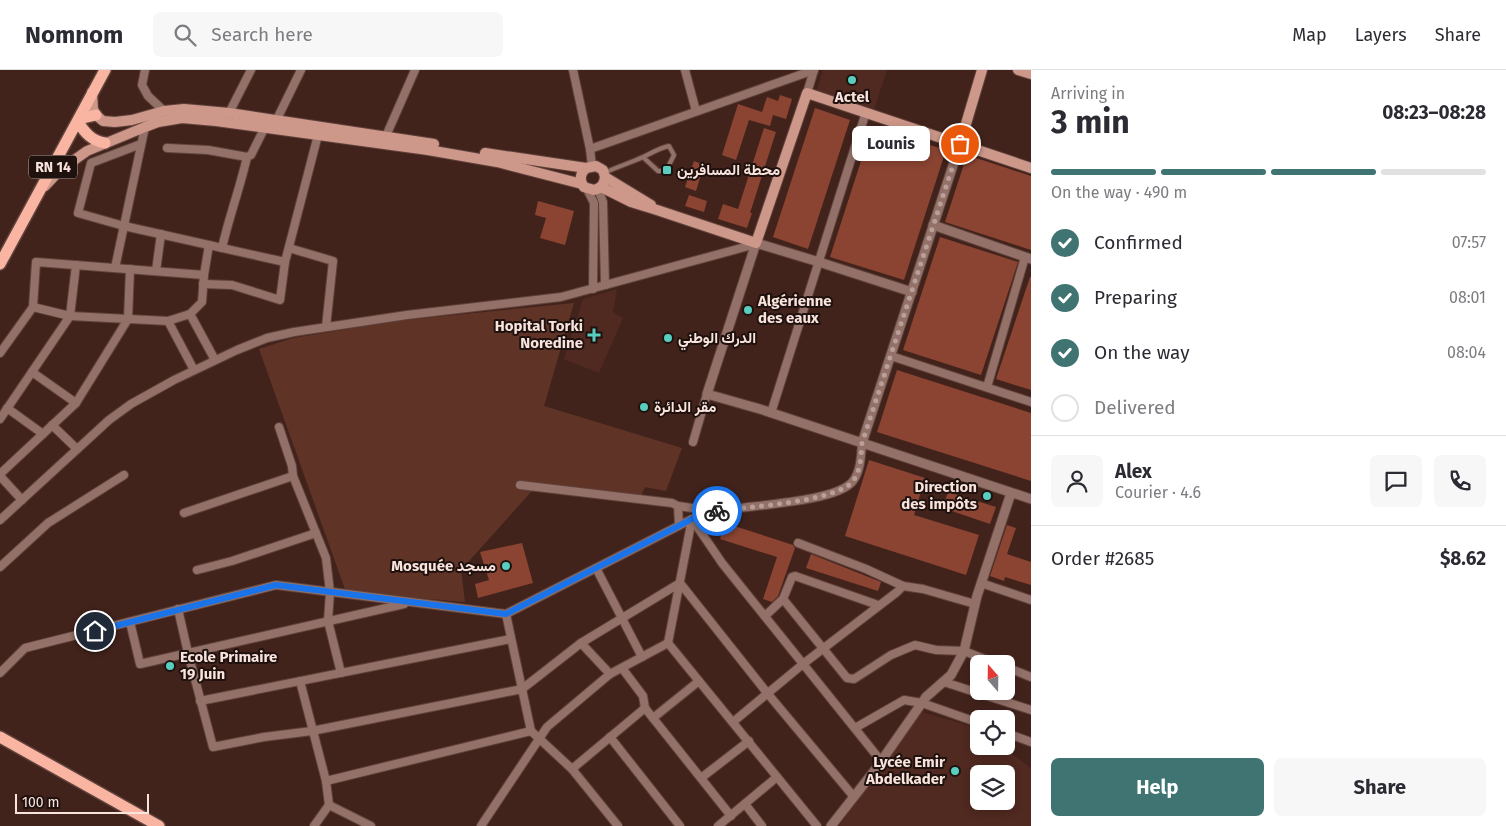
<!DOCTYPE html>
<meta charset="utf-8">
<style>
body{margin:0;font-family:"Fira Sans",Vazirmatn,sans-serif;background:#f7f7f7;color:#2b2b33;height:100vh;display:flex;flex-direction:column;font-size:19px;white-space:nowrap}
*{box-sizing:border-box;margin:0}
p{font-size:16px;color:#7c7c81}
.icon{flex:none;width:28px;height:28px;fill:none;stroke:currentColor;stroke-width:2;stroke-linecap:round;stroke-linejoin:round}
.map{position:relative;flex:1;overflow:hidden}
.side{display:flex;flex-direction:column;background:#fff;width:475px}
.side>*{flex:none}
.needle{width:32px;rotate:340deg}
.controls{position:absolute;left:970px;top:585px;display:grid;gap:10px}
.controls a{display:grid;place-items:center;width:45px;height:45px;border-radius:8px;background:#fff;box-shadow:0 2px 8px #0003;font-size:25px}
.scale{position:absolute;left:15px;bottom:12px;width:134px;box-sizing:border-box;padding-left:5px;border:2px solid #f8e3dd;border-top:0;font-size:14px;line-height:18px;white-space:nowrap;color:#f8e3dd;-webkit-text-stroke:4px #1f110e;paint-order:stroke}
.pin{position:absolute;display:grid;place-items:center;width:42px;height:42px;color:#fff;margin:-21px;border:2px solid #fff;border-radius:50%;box-shadow:0 1px 5px #0007}
.courier{position:absolute;display:grid;place-items:center;width:50px;height:50px;margin:-25px;border:4px solid #1a73e8;border-radius:50%;background:#fff;color:#222;box-shadow:0 1px 6px #0007}
.bubble{position:absolute;height:35px;border-radius:8px;background:#fff;box-shadow:0 2px 8px #0003;font-size:16px;font-weight:700;line-height:35px;text-align:center}
.headline em{font-style:normal;font-weight:700}
.headline div{display:flex;flex-direction:column-reverse}
.headline{display:flex;align-items:center;justify-content:space-between;height:85px;padding:0 20px}
h1{font-size:32px;font-weight:700;line-height:38px}
.bar{display:grid;grid-template-columns:repeat(4,1fr);gap:8px 5px;align-content:center;height:60px;padding:0 20px}
.bar i{height:6px;border-radius:4px;background:#e1e1e2}
.bar .selected{background:#3f7472}
.bar p{grid-column:span 4}
.line{display:flex;align-items:center;gap:12px;padding:0 20px;border-top:1px solid #e1e1e2}
.line div{flex:1}
.round{display:grid;place-items:center;flex:none;width:52px;height:52px;border-radius:8px;background:#f7f7f7}
ol{padding:0 20px;list-style:none}
li{display:flex;align-items:center;gap:15px;height:55px}
li p{margin-inline-start:auto}
li .icon{padding:5px;border-radius:50%;background:#3f7472;color:#fff;stroke-width:4}
li:last-child{color:#7c7c81}
li i{width:28px;height:28px;border:2px solid #e1e1e2;border-radius:50%}
.primary-button{display:flex;gap:10px;margin-top:auto;padding:10px 20px}
.primary-button a{flex:1;height:58px;border-radius:8px;background:#3f7472;color:#fff;font-size:20px;font-weight:700;line-height:58px;text-align:center}
.primary-button a+a{background:#f7f7f7;color:#2b2b33}
header{display:flex;align-items:center;gap:30px;box-sizing:border-box;height:70px;padding:0 25px;background:#fff;border-bottom:1px solid #e1e1e2}
header strong{font-size:24px}
nav{display:flex;gap:28px;margin-inline-start:auto;font-size:18px}
.search{width:350px;height:45px;background:#f7f7f7;display:flex;align-items:center;gap:12px;box-sizing:border-box;padding:0 18px;border-radius:8px;color:#7c7c81;font-size:19px}
main{display:flex;flex:1;min-height:0}
.map>svg:first-child{display:block}
.built{fill:#502920;fill-rule:evenodd}
.green{fill:#603327}
.building{fill:#8b4432}
.lines{fill:none;stroke-linecap:round;stroke-linejoin:round}
.service-casing{stroke:#5f423b;stroke-width:6}
.minor-casing{stroke:#5f423b;stroke-width:10}
.tertiary-casing{stroke:#5f423b;stroke-width:11}
.secondary-casing{stroke:#5f423b;stroke-width:12}
.primary-casing{stroke:#5f423b;stroke-width:14}
.service{stroke:#937168;stroke-width:4}
.minor{stroke:#937168;stroke-width:8}
.tertiary{stroke:#937168;stroke-width:9}
.secondary{stroke:#cd9789;stroke-width:10}
.primary{stroke:#fab4a2;stroke-width:11}
.done{stroke:#b8a099;stroke-width:5;stroke-dasharray:0 9}
.route{stroke:#1a73e8;stroke-width:6}
.poi-dot{fill:#58cec0;stroke:#1f110e;stroke-width:2}
.labels{text-anchor:middle;stroke-width:4;stroke-linejoin:round;paint-order:stroke}
.shield{fill:#1f110e;stroke:#b7a49f;stroke-width:1}
.shield-label{font-size:14px;font-weight:bold;fill:#f8e3dd}
.poi-label{font-size:15px;font-weight:bold;fill:#f8e3dd;stroke:#1f110e;text-anchor:start}
</style>
<header>
<strong>Nomnom</strong>
<div class="search"><svg class="icon" aria-label="search" viewBox="0 0 24 24"><circle cx="10" cy="10" r="6"/><path d="M15 15l6 6"/></svg>Search here</div>
<nav><a>Map</a><a>Layers</a><a>Share</a></nav>
</header>
<main>
<div class="map">
<svg width="1031" height="756" viewBox="0 0 1031 756">
<rect width="100%" height="100%" fill="#42231c"/>
<g class="built">
<polygon points="823,0 887,0 874,39 817,20"/>
<polygon points="617,219 613,242 623,248 599,303 564,289 583,229"/>
<path d="M922,642l55,16 2,2v16h22l30,22v58h-192zM979,704h27v27h-27z"/>
</g>
<polygon class="green" points="574,233 544,336 682,378 666,421 645,417 640,428 542,418 531,422 461,500 465,532 346,522 259,279 293,268 404,250"/>
<g class="building">
<polygon points="780,25 792,29 786,49 773,45 770,56 749,50 736,90 722,85 738,34 762,42 767,27 778,31"/>
<polygon points="815,38 850,50 808,179 773,167"/>
<polygon points="872,57 946,80 904,210 830,187"/>
<polygon points="764,58 776,62 750,143 752,143 747,158 718,149 723,134 738,139"/>
<polygon points="967,85 1031,106 1031,180 945,152"/>
<polygon points="694,91 704,95 696,121 685,117"/>
<polygon points="689,125 707,131 704,142 685,136"/>
<polygon points="538,131 574,141 565,175 540,168 546,148 535,145"/>
<polygon points="940,167 1018,192 981,305 903,280"/>
<polygon points="1030,207 1031,207 1031,320 996,309"/>
<polygon points="897,300 1031,343 1031,411 877,362"/>
<polygon points="869,390 925,408 914,445 979,465 966,505 845,466"/>
<polygon points="948,422 996,437 990,454 943,438"/>
<polygon points="725,453 793,475 795,478 778,526 772,532 763,529 777,487 720,469"/>
<polygon points="1007,455 1016,458 1007,484 1031,492 1031,515 1005,507 1004,511 990,506"/>
<polygon points="522,473 533,513 478,528 475,514 489,510 480,482"/>
<polygon points="811,484 881,512 878,521 806,498"/>
</g>
<g class="lines">
<g class="service-casing">
<path id="service" d="M604,103c13,-6 26,-10 39,-16 9,-4 16,-9 26,-11l5,9 -8,16h-8l-15,-14"/>
</g>
<g class="minor-casing">
<g id="minor">
<polyline points="145,0 142,15 148,26 164,41"/>
<polyline points="573,0 590,79 592,96"/>
<polyline points="685,0 696,41"/>
<polyline points="807,23 814,0"/>
<polyline points="229,43 251,0"/>
<polyline points="276,51 301,0"/>
<polyline points="386,66 415,0"/>
<polyline points="141,74 91,93 78,143 124,156 285,192 318,65"/>
<polyline points="167,78 208,80 247,87"/>
<polyline points="590,79 814,0"/>
<polyline points="587,119 594,133 593,219"/>
<polyline points="598,119 603,132 605,215"/>
<path d="M222,178c7,-31 18,-60 25,-91l4,-2 14,-28"/>
<polyline points="289,178 333,191 326,257"/>
<polyline points="115,198 145,57"/>
<polyline points="156,201 161,164"/>
<polyline points="204,205 209,175"/>
<polyline points="203,214 232,215 280,230 285,192"/>
<polyline points="190,244 215,290"/>
<polyline points="168,251 194,300"/>
<polyline points="0,283 33,237 36,192 204,205 202,232 190,244 168,251 70,246 33,237"/>
<polyline points="891,286 1031,332"/>
<polyline points="32,302 76,333"/>
<polyline points="987,317 1025,187"/>
<polyline points="7,338 43,364"/>
<polyline points="771,343 866,42"/>
<polyline points="0,349 70,246 76,195"/>
<polyline points="52,355 77,379"/>
<polyline points="279,357 292,396 293,406 326,488 330,522 328,551 341,603"/>
<polyline points="693,372 707,324"/>
<polyline points="0,404 76,333 128,249 130,199"/>
<polyline points="0,406 22,430"/>
<polyline points="520,415 672,433 678,436 679,455"/>
<polyline points="678,436 713,441"/>
<polyline points="184,443 293,406"/>
<polyline points="0,450 109,350 131,334 174,310 237,280 267,268 294,262 407,245 561,227 756,174"/>
<polyline points="798,473 866,499 903,516 923,519 975,534"/>
<polyline points="0,497 48,453 124,405"/>
<polyline points="596,498 642,587"/>
<polyline points="197,500 232,491 316,463"/>
<polyline points="981,513 1031,530"/>
<polyline points="783,529 847,608 854,609 891,585 915,575 936,580 964,581 997,594"/>
<polyline points="178,539 188,583 213,677 264,667 312,661 522,619 581,573 680,513 768,624 854,727"/>
<polyline points="765,546 783,529 792,507 795,506 878,535"/>
<polyline points="130,552 140,594 404,534"/>
<polyline points="581,573 610,604"/>
<polyline points="1006,597 1031,607"/>
<polyline points="622,598 643,626 645,638"/>
<polyline points="0,603 25,578 276,515 506,544"/>
<polyline points="300,611 326,711 329,735"/>
<polyline points="944,612 1031,640"/>
<polyline points="200,631 511,569"/>
<polyline points="653,648 699,611"/>
<polyline points="733,652 803,594 897,522 903,516"/>
<polyline points="855,658 904,630 922,633 979,653"/>
<polyline points="1006,663 1031,672"/>
<polyline points="610,667 680,756"/>
<polyline points="572,699 645,638 731,746"/>
<polyline points="701,708 749,671"/>
<polyline points="326,711 531,661"/>
<polyline points="745,734 762,756"/>
<polyline points="314,756 329,735 371,756"/>
<polyline points="481,756 547,657 610,604 668,573"/>
<path d="M618,756l-46,-57 -41,-38 -25,-117 186,-95c8,-3 17,-7 26,-8 29,-6 118,-8 135,-30 8,-11 8,-25 9,-38"/>
<polyline points="718,756 777,707"/>
<polyline points="817,756 668,573 692,449 722,493 881,691"/>
</g>
</g>
<g class="tertiary-casing">
<g id="tertiary">
<polyline points="933,155 1031,189"/>
<polyline points="912,222 819,192 756,173 707,324 763,340 1031,429"/>
<polyline points="862,373 960,74"/>
<polyline points="831,756 875,700 926,627 951,605 964,581 977,526 1011,423"/>
</g>
</g>
<g class="secondary-casing">
<g id="secondary">
<polyline points="1018,0 1031,4"/>
<polyline points="92,22 93,39 96,45 103,51 115,52 132,50 164,41 184,39 229,43 434,74"/>
<polyline points="960,74 982,0"/>
<polyline points="485,83 586,98"/>
<path d="M605,107c-1,7 -3,11 -11,13l-10,-3c-5,-7 -4,-13 2,-19l10,-2 7,4 2,7 46,28"/>
<polyline points="45,116 60,100 87,81 145,57 158,52 182,48 216,51 428,80 497,92 582,114"/>
<polyline points="601,117 631,132 657,140 756,173 807,23 1031,98"/>
</g>
</g>
<g class="primary-casing">
<g id="primary">
<path d="M96,45l-13,3 -5,4c7,11 14,19 27,21"/>
<polyline points="0,194 105,0"/>
<polyline points="0,667 159,756"/>
</g>
</g>
<use href="#service" class="service"/>
<use href="#minor" class="minor"/>
<use href="#tertiary" class="tertiary"/>
<use href="#secondary" class="secondary"/>
<use href="#primary" class="primary"/>
</g>
<g class="lines">
<path class="done" d="M717,441c28,-4 120,-9 136,-30 8,-11 8,-25 9,-38l98,-299"/>
<polyline class="route" points="95,561 276,515 506,544 692,449 717,441"/>
</g>
<g class="poi-dot">
<circle cx="852" cy="10" r="5"/>
<rect x="662" y="95" width="10" height="10" rx="2.5"/>
<circle cx="748" cy="240" r="5"/>
<path d="M591.5 257.5h5v5h5v5h-5v5h-5v-5h-5v-5h5z"/>
<circle cx="668" cy="268" r="5"/>
<circle cx="644" cy="337" r="5"/>
<circle cx="987" cy="426" r="5"/>
<circle cx="506" cy="496" r="5"/>
<circle cx="170" cy="596" r="5"/>
<circle cx="955" cy="701" r="5"/>
</g>
<g class="labels">
<rect class="shield" x="29" y="85.5" width="48" height="23" rx="4"/>
<g class="shield-label">
<text x="53" y="102">RN 14</text>
</g>
<g class="poi-label">
<text x="852" y="32" text-anchor="middle">Actel</text>
<text x="677" y="105">محطة المسافرين</text>
<text x="758" y="236">Algérienne<tspan x="758" dy="17">des eaux</tspan></text>
<text x="583" y="261" text-anchor="end">Hopital Torki<tspan x="583" dy="17">Noredine</tspan></text>
<text x="678" y="273">الدرك الوطني</text>
<text x="654" y="342">مقر الدائرة</text>
<text x="977" y="422" text-anchor="end">Direction<tspan x="977" dy="17">des impôts</tspan></text>
<text x="496" y="501" text-anchor="end">Mosquée مسجد</text>
<text x="180" y="592">Ecole Primaire<tspan x="180" dy="17">19 Juin</tspan></text>
<text x="945" y="697" text-anchor="end">Lycée Emir<tspan x="945" dy="17">Abdelkader</tspan></text>
</g>
</g>
</svg>
<div class="controls">
<a><svg class="needle" viewBox="-14 -14 28 28"><path d="M0-13l5 13h-10z" fill="#e53935"/><path d="M0 13l5-13h-10z" fill="#7c7c81"/></svg></a>
<a><svg class="icon" aria-label="locate" viewBox="0 0 24 24"><circle cx="12" cy="12" r="6"/><path d="M12 2v4M12 18v4M2 12h4M18 12h4"/></svg></a>
<a><svg class="icon" aria-label="layers" viewBox="0 0 24 24"><path d="M12 4l9 5-9 5-9-5zM3 14l9 5 9-5"/></svg></a>
</div>
<div class="scale">100 m</div>
<div class="pin" style="left:960px;top:74px;background:#ea580c"><svg class="icon" aria-label="bag" viewBox="0 0 24 24"><path d="M5 8h14l-1 12H6zM9 8a3 3 0 0 1 6 0"/></svg></div>
<div class="pin" style="left:95px;top:561px;background:#1f2937"><svg class="icon" aria-label="home" viewBox="0 0 24 24"><path d="M3 11l9-7 9 7M6 9v11h12V9"/></svg></div>
<div class="courier" style="left:717px;top:441px"><svg class="icon" aria-label="bike" viewBox="0 0 24 24"><circle cx="6" cy="16" r="4"/><circle cx="18" cy="16" r="4"/><path d="M6 16l4-8h5l3 8M10 8l3 8H6M13 5h3"/></svg></div>
<div class="bubble" style="left:852px;top:56px;width:78px">Lounis</div>
</div>
<section class="side">
<div class="headline"><div><h1>3 min</h1><p>Arriving in</p></div><em>08:23–08:28</em></div>
<div class="bar"><i class="selected"></i><i class="selected"></i><i class="selected"></i><i></i><p>On the way · 490 m</p></div>
<ol>
<li><svg class="icon" aria-label="check" viewBox="0 0 24 24"><path d="M5 12l5 5 9-10"/></svg>Confirmed<p>07:57</p></li>
<li><svg class="icon" aria-label="check" viewBox="0 0 24 24"><path d="M5 12l5 5 9-10"/></svg>Preparing<p>08:01</p></li>
<li><svg class="icon" aria-label="check" viewBox="0 0 24 24"><path d="M5 12l5 5 9-10"/></svg>On the way<p>08:04</p></li>
<li><i></i>Delivered</li>
</ol>
<div class="line" style="height:90px"><a class="round"><svg class="icon" aria-label="person" viewBox="0 0 24 24"><circle cx="12" cy="8" r="4"/><path d="M4 21q1-7 8-7t8 7"/></svg></a><div><b>Alex</b><p>Courier · 4.6</p></div><a class="round"><svg class="icon" aria-label="chat" viewBox="0 0 24 24"><path d="M4 5h16v11H9l-5 4z"/></svg></a><a class="round"><svg class="icon" aria-label="phone" viewBox="0 0 24 24"><path d="M5 4h4l2 5-3 2q2 4 5 5l2-3 5 2v4C11 20 4 13 5 4z"/></svg></a></div>
<div class="line" style="height:65px"><div>Order #2685</div><b>$8.62</b></div>
<div class="primary-button"><a>Help</a><a>Share</a></div>
</section>
</main>
